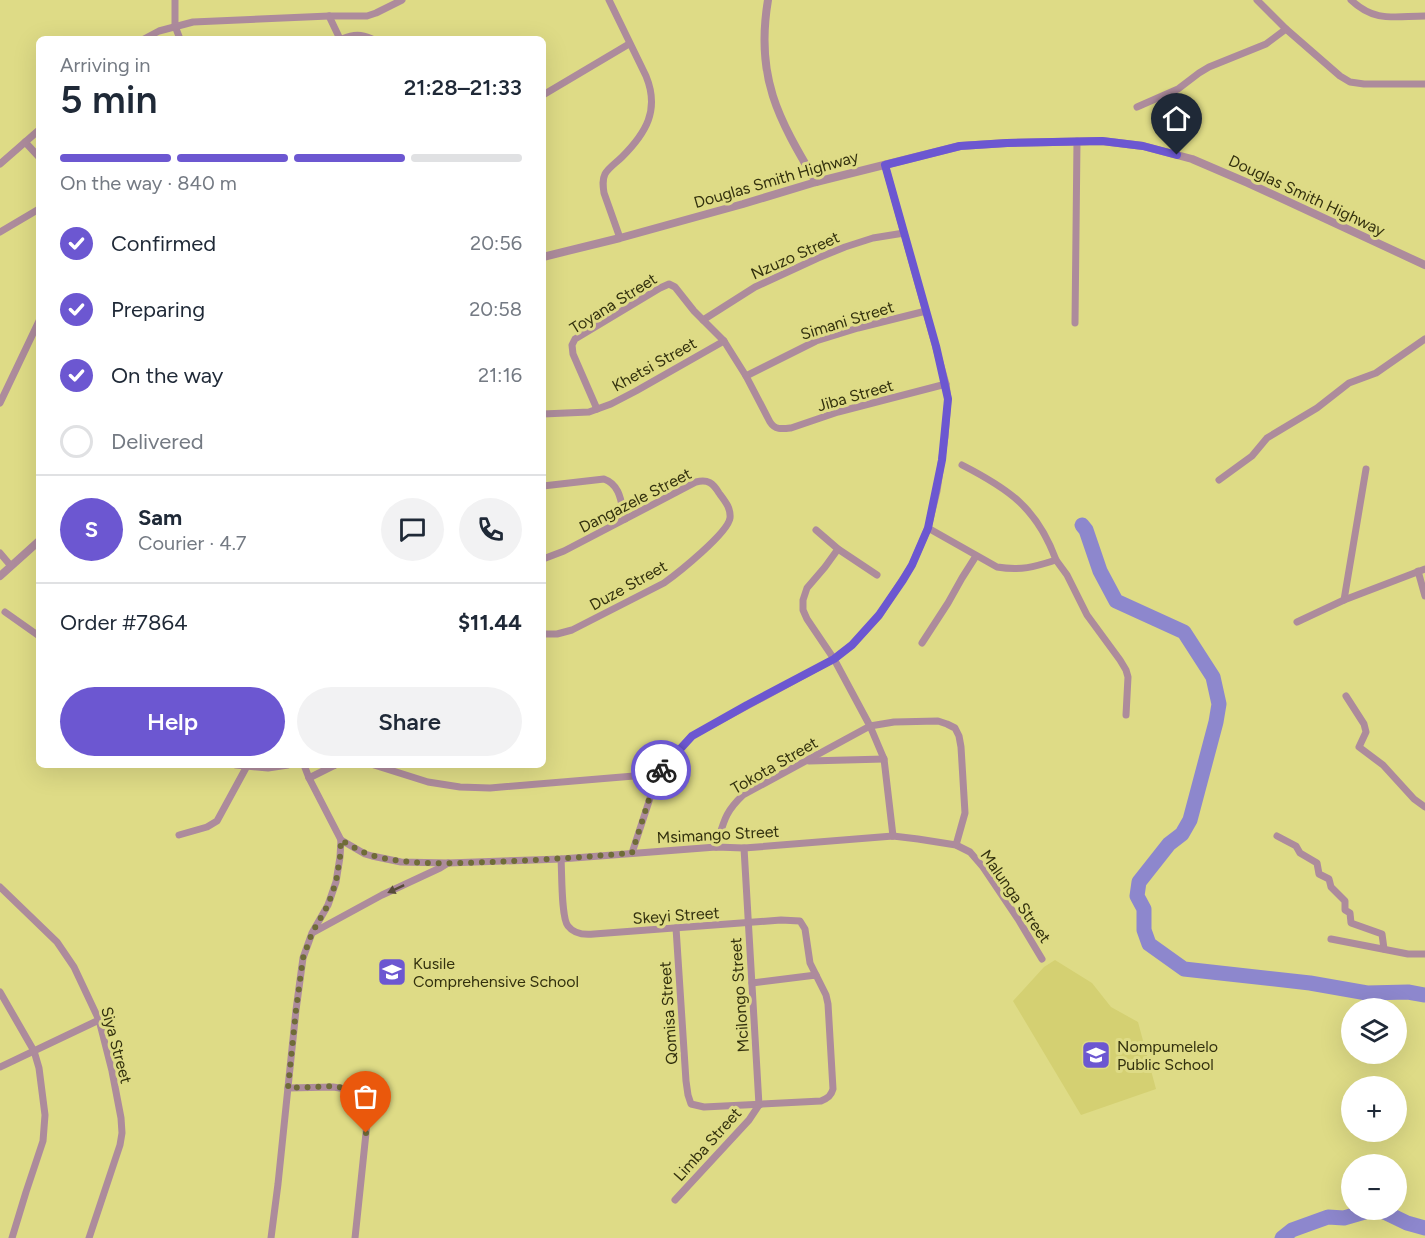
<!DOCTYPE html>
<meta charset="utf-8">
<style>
body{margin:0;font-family:Figtree,sans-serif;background:#f2f2f3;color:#1f2937;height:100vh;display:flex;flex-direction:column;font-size:22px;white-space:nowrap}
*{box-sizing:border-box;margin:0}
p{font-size:20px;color:#747a83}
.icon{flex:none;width:33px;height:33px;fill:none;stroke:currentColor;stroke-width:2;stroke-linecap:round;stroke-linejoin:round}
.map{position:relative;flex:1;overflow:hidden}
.side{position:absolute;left:36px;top:36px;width:510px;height:732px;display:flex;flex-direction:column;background:#fff;border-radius:9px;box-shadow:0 6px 24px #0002}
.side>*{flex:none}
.tools{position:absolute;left:1341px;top:998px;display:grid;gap:12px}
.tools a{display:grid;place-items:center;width:66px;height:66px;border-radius:50%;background:#fff;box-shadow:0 6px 24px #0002;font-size:30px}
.pin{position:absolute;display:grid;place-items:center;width:51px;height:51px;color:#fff;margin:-62px -26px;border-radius:50% 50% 50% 0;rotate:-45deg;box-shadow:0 0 6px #0007}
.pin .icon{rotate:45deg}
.courier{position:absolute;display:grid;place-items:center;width:60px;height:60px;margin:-30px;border:4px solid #6c57d1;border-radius:50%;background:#fff;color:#222;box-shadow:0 2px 8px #0007}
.headline em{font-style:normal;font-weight:600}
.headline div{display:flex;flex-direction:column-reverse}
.headline{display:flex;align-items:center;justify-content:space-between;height:102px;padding:0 24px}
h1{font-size:39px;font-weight:600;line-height:45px}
.bar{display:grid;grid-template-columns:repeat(4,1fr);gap:9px 6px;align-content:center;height:72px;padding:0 24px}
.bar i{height:8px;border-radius:4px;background:#e0e1e3}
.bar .selected{background:#6c57d1}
.bar p{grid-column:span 4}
.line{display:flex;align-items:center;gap:15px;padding:0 24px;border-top:2px solid #e0e1e3}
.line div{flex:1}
.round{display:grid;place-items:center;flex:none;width:63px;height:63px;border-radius:32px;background:#f2f2f3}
ol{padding:0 24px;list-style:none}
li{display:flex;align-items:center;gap:18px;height:66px}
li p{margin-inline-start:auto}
li .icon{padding:6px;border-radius:50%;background:#6c57d1;color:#fff;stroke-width:4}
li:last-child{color:#747a83}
li i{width:33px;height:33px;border:3px solid #e0e1e3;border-radius:50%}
.button{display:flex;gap:12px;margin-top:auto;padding:12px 24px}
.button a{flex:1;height:69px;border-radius:36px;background:#6c57d1;color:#fff;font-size:24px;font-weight:600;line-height:69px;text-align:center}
.button a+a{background:#f2f2f3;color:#1f2937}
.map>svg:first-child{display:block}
.built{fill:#d4d072}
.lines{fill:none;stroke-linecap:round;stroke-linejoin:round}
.river{stroke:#8d87cd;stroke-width:15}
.minor{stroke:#ad8b9c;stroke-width:7}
.tertiary{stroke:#ad8b9c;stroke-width:8}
.oneway{fill:#584c39}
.done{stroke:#6f6c38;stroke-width:6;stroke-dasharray:0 10.8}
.route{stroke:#6c57d1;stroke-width:8}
.labels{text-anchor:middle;stroke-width:6;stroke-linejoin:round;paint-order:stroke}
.street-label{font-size:16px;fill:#33310e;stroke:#dedb86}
.poi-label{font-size:16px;fill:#33310e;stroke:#dedb86;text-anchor:start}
</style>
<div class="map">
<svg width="1425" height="1238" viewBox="0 0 1425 1238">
<rect width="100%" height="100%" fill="#dedb86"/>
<polygon class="built" points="1055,960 1092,983 1111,1007 1138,1022 1156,1089 1081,1115 1013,1001 1044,967"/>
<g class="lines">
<g class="river">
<polyline points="1082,525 1086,530 1100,571 1116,601 1184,632 1213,677 1219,704 1216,722 1190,820 1182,834 1169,844 1139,882 1137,896 1144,909 1144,930 1149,944 1184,969 1310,983 1367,993 1408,992 1425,995"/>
<polyline points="1378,1209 1407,1223 1425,1228"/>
<polyline points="1282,1238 1292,1230 1328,1217 1344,1218 1375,1209"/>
</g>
<g class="minor">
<polyline points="175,0 175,26 180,39"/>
<path d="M609,0l37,76c14,34 0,57 -24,81 -6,6 -13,10 -17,17 -3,6 -2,12 -1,19l16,45"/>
<polyline points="1257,0 1286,29 1340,76 1350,82 1364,84 1425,84"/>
<path d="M1351,0c24,23 44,16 74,16"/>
<polyline points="329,16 340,39"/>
<polyline points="144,39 159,31 193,22 329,16 367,16 376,13 402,0"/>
<path d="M342,39c12,-5 19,-5 30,0"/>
<polyline points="543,95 629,44"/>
<polyline points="1137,107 1178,89 1199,73 1209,67 1266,44 1286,29"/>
<polyline points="25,142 39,157"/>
<polyline points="0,164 39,130"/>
<polyline points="0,232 39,209"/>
<polyline points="703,320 755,287 818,258 845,247 873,238 904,233"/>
<polyline points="1075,323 1077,141"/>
<polyline points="746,376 816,341 858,328 926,311"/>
<polyline points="0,403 39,321"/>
<path d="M597,409l-24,-55 -1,-9 3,-6 85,-51 9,-4 6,3 19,24 30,30 22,35 24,46c5,8 12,7 21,6l47,-16 108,-28"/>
<polyline points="543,414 589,412 611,404 636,391 724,341"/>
<polyline points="1219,480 1252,456 1267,438 1317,408 1349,383 1376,373 1425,339"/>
<path d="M543,486l61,-7c17,6 17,24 21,40"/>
<path d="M928,528l69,39c24,4 37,0 59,-7 -19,-52 -47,-71 -94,-95"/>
<polyline points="816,530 838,549 877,575"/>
<polyline points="838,549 825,567 807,588 803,600 803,610 807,619 834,659 870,726 884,759 893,836"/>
<polyline points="0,553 11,566"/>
<path d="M543,559l21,-8 132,-69c12,-3 17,1 23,11 6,8 12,15 11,25 -2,15 -52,55 -66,65l-92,47 -15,4h-14"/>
<polyline points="1056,560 1067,575 1087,615 1120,660 1126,670 1128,677 1126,715"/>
<polyline points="1418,571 1425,596"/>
<polyline points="1344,600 1366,469"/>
<polyline points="5,612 39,636"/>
<polyline points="1297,622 1344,600 1425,569"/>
<polyline points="922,643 948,603 962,578 976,556"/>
<polyline points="1346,696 1364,724 1366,732 1359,747 1383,765 1414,799 1425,807"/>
<polyline points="809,761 884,759"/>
<polyline points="236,765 268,768 288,765"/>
<polyline points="374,765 428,782 460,787 490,788 658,774"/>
<polyline points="309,778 335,765"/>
<polyline points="179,835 207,827 217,821 247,766"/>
<polyline points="1277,836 1296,846 1300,853 1317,863 1319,874 1329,879 1331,887 1345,901 1345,910 1350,913 1351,923 1382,934 1384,949"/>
<polyline points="341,840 365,854 372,856 401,862 448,863 561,859 716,847 744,848 893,836 918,839 956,845 970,852 983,867 1018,919 1042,959"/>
<path d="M716,847c8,-25 8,-34 27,-52l127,-69 24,-4 44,-1 9,3 8,4 4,8 2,11 4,66 -9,32"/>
<polyline points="744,848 759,1105"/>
<polyline points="632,853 658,774 678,751 692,736 710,726 834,659 852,645 879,616 912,565 928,528 937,491 945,437 948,399 946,384 885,165"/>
<path d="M561,859c1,12 0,59 7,67 6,8 17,9 26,8l187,-14 19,1 5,8 5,34 6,12"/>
<polyline points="0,887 57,942 74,967 99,1020 112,1071 121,1118 122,1133 120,1145 89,1238"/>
<path d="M676,928l10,153 2,14 3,9 13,3 117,-6c7,-3 10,-5 12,-12l-5,-85 -2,-9 -10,-20 -64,8"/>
<polyline points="314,932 382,895 440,868 448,863"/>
<polyline points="1331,939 1408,954 1425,954"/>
<polyline points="0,992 34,1051 39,1068 45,1115 43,1141 26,1192 12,1238"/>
<polyline points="0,1067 99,1020"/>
<polyline points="288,1088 333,1087 360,1091 364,1093 366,1098 368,1106 366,1133 355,1238"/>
<polyline points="675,1200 749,1120 759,1105"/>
<polyline points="271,1238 278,1184 296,1010 303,958 312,933 328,905 336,882 340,857 341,840 309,778 304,765"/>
</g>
<g class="tertiary">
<path d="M768,0c-13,77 10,118 48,182"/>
<polyline points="543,257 620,238 743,204 816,182 960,146 1007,143 1102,141 1143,146 1192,159 1248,183 1425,265"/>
<polyline points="0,576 39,541"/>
</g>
</g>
<defs><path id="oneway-solid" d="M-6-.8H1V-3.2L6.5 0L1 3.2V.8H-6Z" transform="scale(1.5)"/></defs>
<use class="oneway" href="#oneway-solid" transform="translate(396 889) rotate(155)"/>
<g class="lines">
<path class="done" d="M366,1133c1,-14 6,-32 -6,-42l-27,-5 -45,2 8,-78 7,-52 9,-25 16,-28 8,-23 4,-25 1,-17c11,6 21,13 33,16 39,10 80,7 120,6 46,-2 92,-5 138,-9l21,-66 5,-13 3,-4"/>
<polyline class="route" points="661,770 692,736 747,705 834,659 852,645 879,615 903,580 912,565 928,528 942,460 948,399 936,346 885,165 960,146 1007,143 1102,141 1143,146 1177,155"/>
</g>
<defs>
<g id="school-square" transform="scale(1.5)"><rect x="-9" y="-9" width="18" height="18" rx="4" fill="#6c57d1" stroke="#dedb86"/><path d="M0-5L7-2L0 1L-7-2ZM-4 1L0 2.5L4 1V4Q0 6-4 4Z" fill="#fff"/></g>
</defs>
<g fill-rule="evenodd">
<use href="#school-square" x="392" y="972"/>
<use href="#school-square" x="1096" y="1055"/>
</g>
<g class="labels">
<g class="street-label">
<text transform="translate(776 179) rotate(-16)" y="6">Douglas Smith Highway</text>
<text transform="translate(1307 195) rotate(25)" y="6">Douglas Smith Highway</text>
<text transform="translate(795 255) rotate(-24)" y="6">Nzuzo Street</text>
<text transform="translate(613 303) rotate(-32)" y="6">Toyana Street</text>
<text transform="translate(847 320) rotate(-17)" y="6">Simani Street</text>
<text transform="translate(654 364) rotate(-29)" y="6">Khetsi Street</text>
<text transform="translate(855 395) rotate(-16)" y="6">Jiba Street</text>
<text transform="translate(635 500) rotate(-27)" y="6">Dangazele Street</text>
<text transform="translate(628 585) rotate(-29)" y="6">Duze Street</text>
<text transform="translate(774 765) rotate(-30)" y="6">Tokota Street</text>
<text transform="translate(718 834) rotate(-3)" y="6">Msimango Street</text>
<text transform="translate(1016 896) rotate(55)" y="6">Malunga Street</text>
<text transform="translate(676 915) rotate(-4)" y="6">Skeyi Street</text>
<text transform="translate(739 995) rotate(-94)" y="6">Mcilongo Street</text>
<text transform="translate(668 1013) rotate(-94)" y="6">Qomisa Street</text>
<text transform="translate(117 1045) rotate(75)" y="6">Siya Street</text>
<text transform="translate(707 1144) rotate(-48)" y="6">Limba Street</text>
</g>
<g class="poi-label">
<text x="413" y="969">Kusile<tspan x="413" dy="18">Comprehensive School</tspan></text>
<text x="1117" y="1052">Nompumelelo<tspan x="1117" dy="18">Public School</tspan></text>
</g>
</g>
</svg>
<div class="tools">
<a><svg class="icon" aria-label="layers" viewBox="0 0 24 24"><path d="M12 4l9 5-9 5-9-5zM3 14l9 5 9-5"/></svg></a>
<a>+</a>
<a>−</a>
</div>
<div class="pin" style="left:366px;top:1133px;background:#ea580c"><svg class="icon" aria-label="bag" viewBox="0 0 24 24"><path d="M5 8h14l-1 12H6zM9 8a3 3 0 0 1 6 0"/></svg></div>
<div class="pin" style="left:1177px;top:155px;background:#1f2937"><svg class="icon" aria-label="home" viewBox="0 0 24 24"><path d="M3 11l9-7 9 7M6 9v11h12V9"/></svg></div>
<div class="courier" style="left:661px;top:770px"><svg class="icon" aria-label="bike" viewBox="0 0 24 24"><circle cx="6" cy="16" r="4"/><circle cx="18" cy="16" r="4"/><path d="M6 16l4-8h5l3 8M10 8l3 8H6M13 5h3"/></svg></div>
<section class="side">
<div class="headline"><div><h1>5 min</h1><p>Arriving in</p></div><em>21:28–21:33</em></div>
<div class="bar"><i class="selected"></i><i class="selected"></i><i class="selected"></i><i></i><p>On the way · 840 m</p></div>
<ol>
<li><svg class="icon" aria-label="check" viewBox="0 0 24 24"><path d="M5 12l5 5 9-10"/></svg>Confirmed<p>20:56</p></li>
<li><svg class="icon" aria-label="check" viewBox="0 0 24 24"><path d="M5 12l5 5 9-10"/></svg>Preparing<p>20:58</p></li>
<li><svg class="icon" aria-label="check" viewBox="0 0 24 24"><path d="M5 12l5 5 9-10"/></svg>On the way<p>21:16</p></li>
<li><i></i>Delivered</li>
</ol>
<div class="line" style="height:108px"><b class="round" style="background:#6c57d1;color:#fff">S</b><div><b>Sam</b><p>Courier · 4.7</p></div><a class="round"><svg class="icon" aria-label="chat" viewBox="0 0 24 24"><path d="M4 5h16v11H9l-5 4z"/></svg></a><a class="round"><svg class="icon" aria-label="phone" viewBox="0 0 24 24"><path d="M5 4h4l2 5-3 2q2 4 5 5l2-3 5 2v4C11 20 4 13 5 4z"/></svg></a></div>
<div class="line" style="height:78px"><div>Order #7864</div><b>$11.44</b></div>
<div class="button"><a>Help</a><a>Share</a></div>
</section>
</div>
